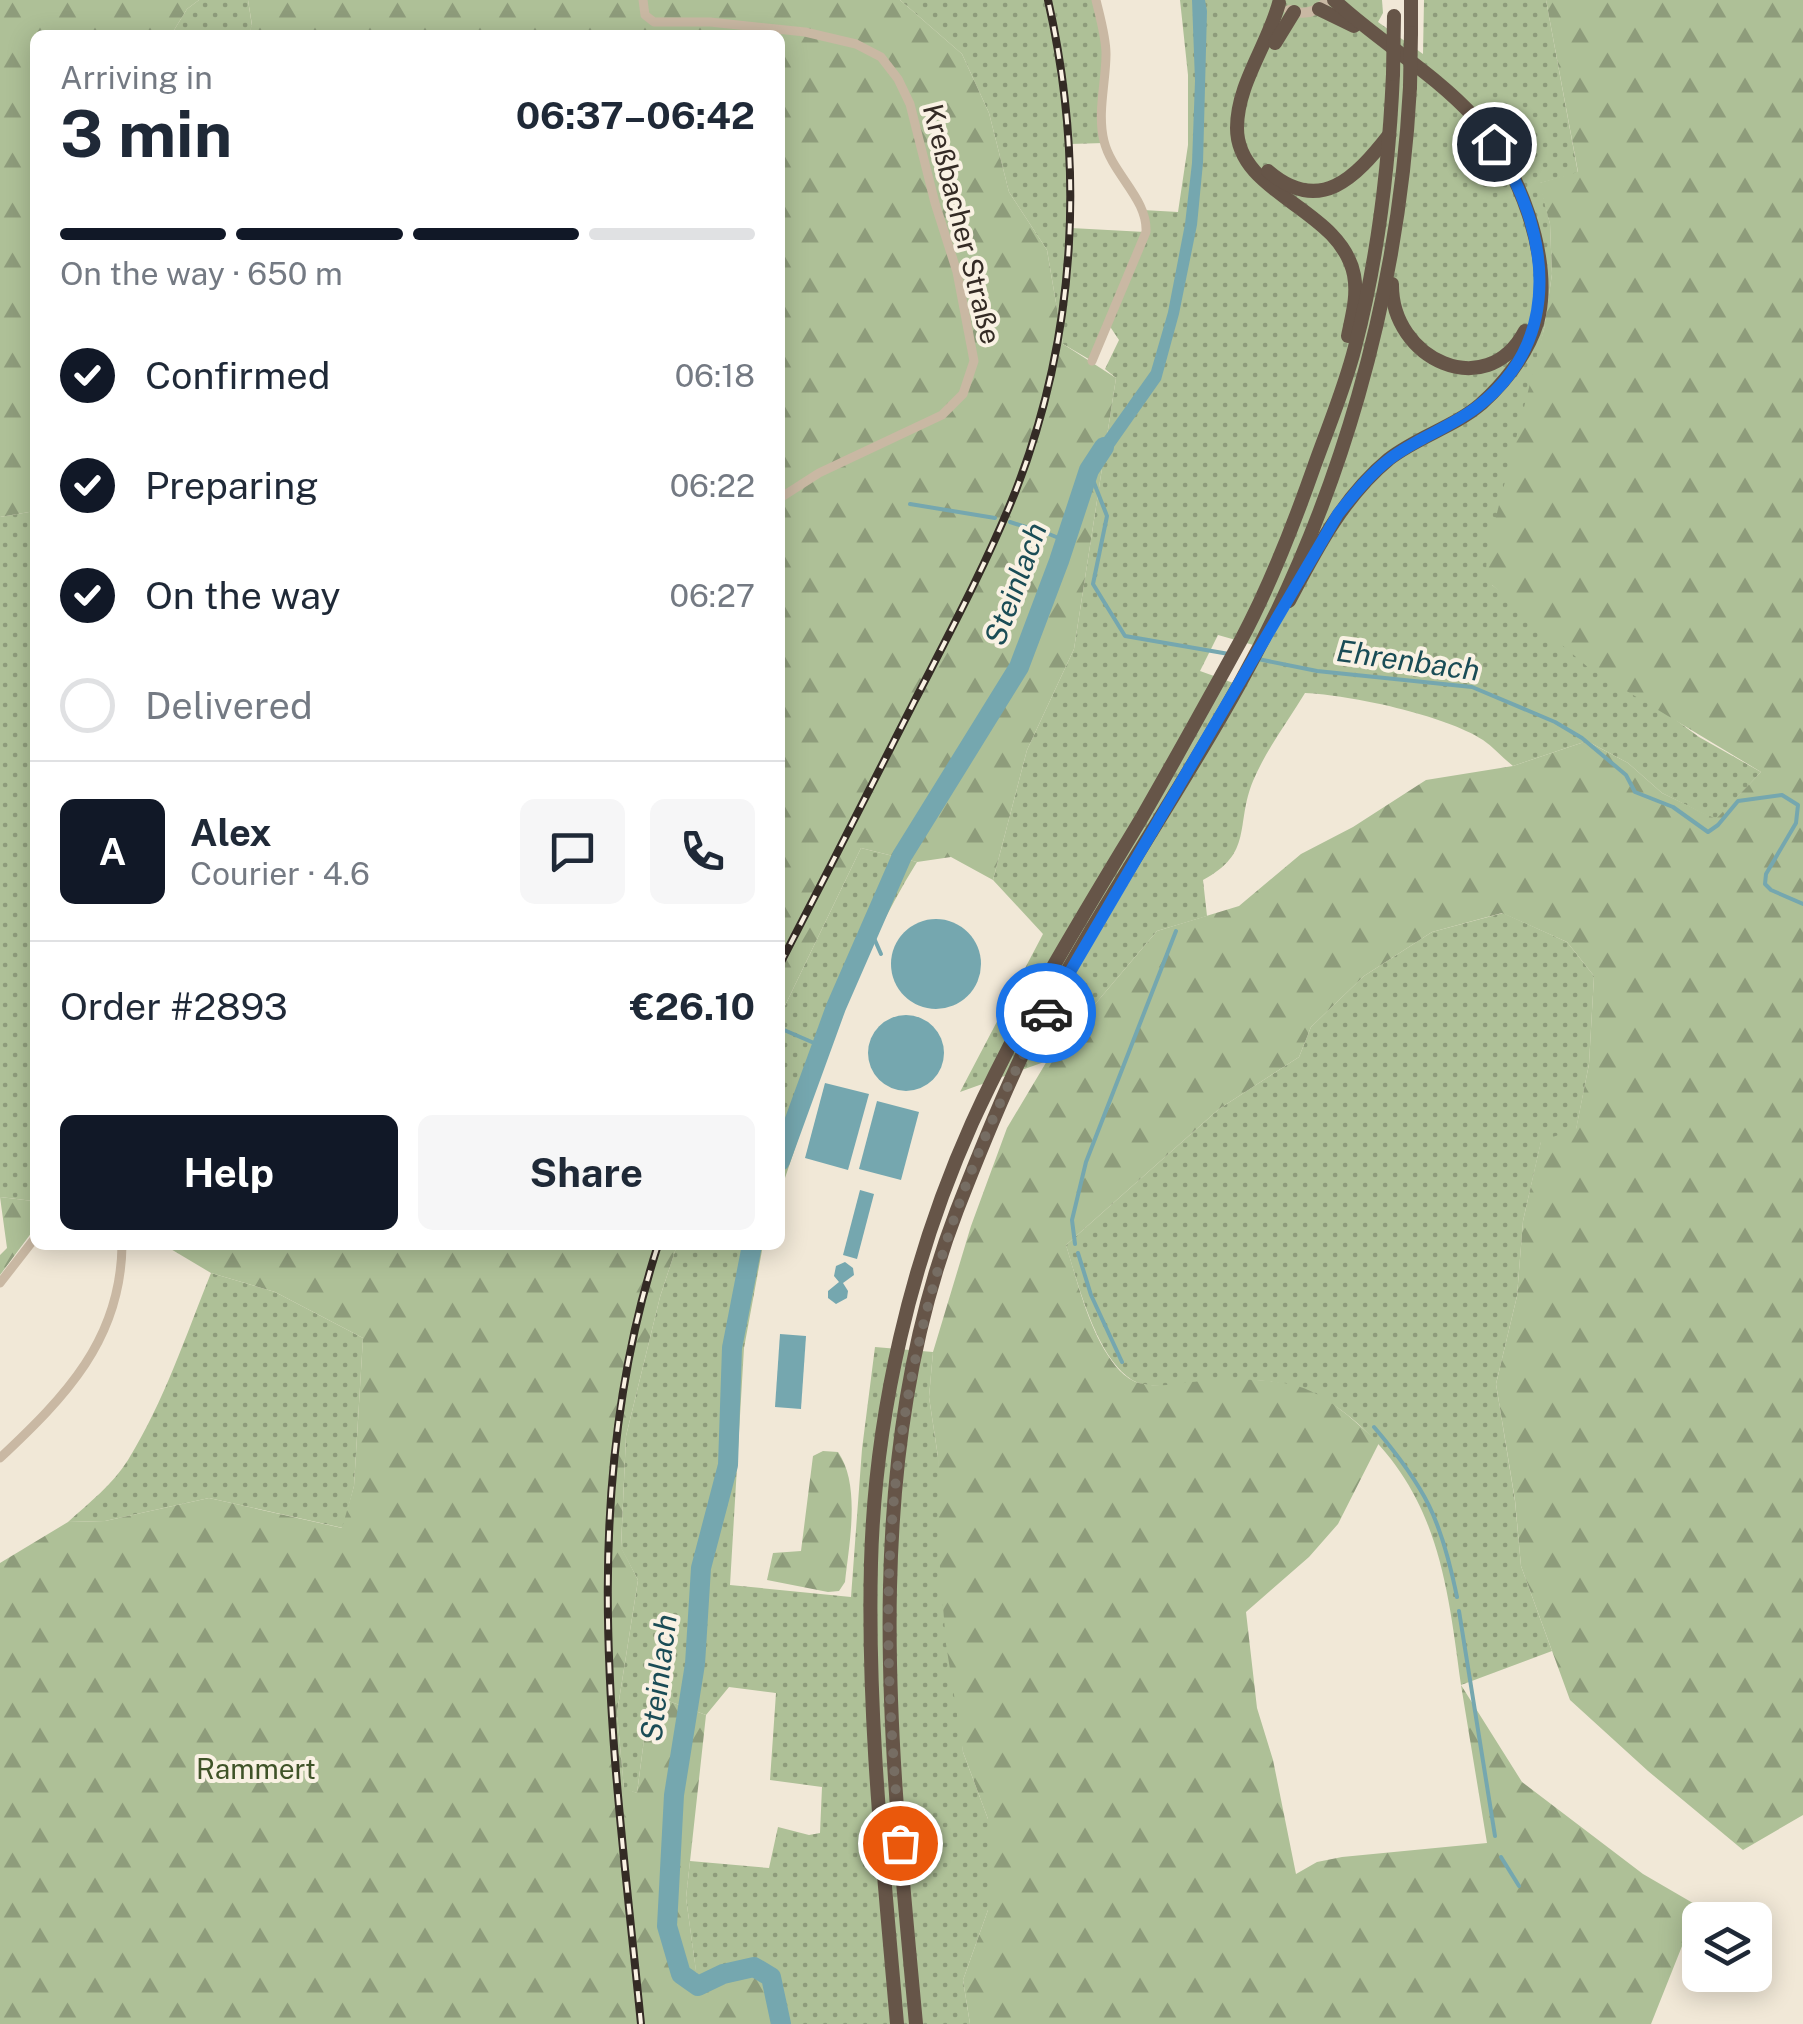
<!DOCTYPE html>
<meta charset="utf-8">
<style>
body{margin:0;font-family:"Public Sans",sans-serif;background:#f6f6f7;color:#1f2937;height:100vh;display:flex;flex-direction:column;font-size:38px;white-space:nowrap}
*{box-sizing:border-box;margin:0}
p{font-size:32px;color:#747a83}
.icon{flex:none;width:55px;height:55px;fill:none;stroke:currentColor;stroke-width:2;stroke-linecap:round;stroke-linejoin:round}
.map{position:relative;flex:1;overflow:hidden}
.details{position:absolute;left:30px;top:30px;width:755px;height:1220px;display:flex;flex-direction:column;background:#fff;border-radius:15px;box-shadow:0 5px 25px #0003}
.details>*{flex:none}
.buttons{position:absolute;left:1682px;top:1902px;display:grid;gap:20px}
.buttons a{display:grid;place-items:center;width:90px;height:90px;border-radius:15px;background:#fff;box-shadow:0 5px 25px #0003;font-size:50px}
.pin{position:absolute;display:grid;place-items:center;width:85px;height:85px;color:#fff;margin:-42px;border:5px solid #fff;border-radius:50%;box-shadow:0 2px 10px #0007}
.courier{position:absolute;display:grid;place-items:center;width:100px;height:100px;margin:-50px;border:8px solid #1a73e8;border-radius:50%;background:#fff;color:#222;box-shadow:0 2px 12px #0007}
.overview em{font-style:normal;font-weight:700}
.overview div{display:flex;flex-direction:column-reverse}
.overview{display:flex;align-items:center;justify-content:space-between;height:170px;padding:0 30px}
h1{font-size:65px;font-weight:700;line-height:75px}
.bar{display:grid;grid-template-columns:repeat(4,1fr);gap:15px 10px;align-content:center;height:120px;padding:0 30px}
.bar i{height:12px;border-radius:8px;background:#e0e1e3}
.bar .selected{background:#111827}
.bar p{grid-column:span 4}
.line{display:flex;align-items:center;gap:25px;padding:0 30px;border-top:2px solid #e0e1e3}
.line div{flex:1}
.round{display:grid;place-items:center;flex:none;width:105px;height:105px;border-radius:15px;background:#f6f6f7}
ol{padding:0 30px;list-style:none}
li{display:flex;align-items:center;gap:30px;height:110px}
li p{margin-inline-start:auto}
li .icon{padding:10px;border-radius:50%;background:#111827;color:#fff;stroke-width:4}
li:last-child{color:#747a83}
li i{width:55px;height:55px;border:5px solid #e0e1e3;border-radius:50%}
.button{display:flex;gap:20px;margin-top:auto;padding:20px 30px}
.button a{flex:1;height:115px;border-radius:15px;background:#111827;color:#fff;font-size:40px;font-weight:700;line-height:115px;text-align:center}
.button a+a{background:#f6f6f7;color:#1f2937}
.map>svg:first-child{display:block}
.grass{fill:url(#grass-dots);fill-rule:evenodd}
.forest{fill:url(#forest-firs)}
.water{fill:#75a7af}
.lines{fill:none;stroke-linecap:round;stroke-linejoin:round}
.stream{stroke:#75a7af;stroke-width:4}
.river{stroke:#75a7af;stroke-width:20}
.minor{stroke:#c9b8a3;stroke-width:9}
.tertiary{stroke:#c9b8a3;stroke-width:10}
.trunk{stroke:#665548;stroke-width:14}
.rail-casing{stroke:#342b25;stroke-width:8}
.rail{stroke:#f9f1e3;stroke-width:4;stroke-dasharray:11;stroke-linecap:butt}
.trunk-bridge{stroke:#665548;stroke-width:14}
.done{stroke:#766d63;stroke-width:10;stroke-dasharray:0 18}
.route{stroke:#1a73e8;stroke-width:12}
.labels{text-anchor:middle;stroke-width:8;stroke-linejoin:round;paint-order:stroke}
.street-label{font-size:28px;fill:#342b25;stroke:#f9f1e3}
.park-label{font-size:28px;fill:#3f5328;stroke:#f9f1e3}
.water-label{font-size:30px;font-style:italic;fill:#1a4c56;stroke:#f9f1e3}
</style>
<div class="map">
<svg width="1803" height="2024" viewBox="0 0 1803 2024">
<defs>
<pattern id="grass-dots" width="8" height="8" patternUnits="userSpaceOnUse" patternTransform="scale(2.5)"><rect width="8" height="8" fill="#aec097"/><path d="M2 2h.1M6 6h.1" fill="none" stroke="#8e9c7b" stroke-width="1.8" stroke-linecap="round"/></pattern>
<pattern id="forest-firs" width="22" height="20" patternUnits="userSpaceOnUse" patternTransform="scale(2.5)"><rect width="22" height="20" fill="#aec097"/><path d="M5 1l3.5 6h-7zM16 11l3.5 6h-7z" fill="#8e9c7b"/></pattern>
</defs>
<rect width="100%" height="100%" fill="#f1e8d7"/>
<g class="grass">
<polygon points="199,0 248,0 252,26 248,35 171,35 187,9"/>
<path d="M900,0h196l10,49 -2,94 -34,1 1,84 74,4 -2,-22 35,2 10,-67v-70l-8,-75h202l1,13 -5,9 45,32 1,-54h122l32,173 -38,10 10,41 2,50 -8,55 -52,256 207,152 62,35 -45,48 -54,-27 -34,-30 -41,-22 -74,25c-10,-8 -20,-19 -30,-26 -38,-25 -133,-45 -178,-47 -17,28 -39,57 -52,88 -18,44 1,72 -50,99l4,36 -50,15 -110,130 -87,31 83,-158 -50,-54 34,-130 47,-101 42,-271 -11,-9 14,-29 -10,-15 -17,36 -29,-17 -16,-94 -38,-58 -20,-79 -27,-59zM1218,635l46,13 -25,37 -39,-14z"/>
<polygon points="35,511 35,1197 33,1201 0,1197 0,517"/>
<path d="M861,848l56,14c-63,101 -99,218 -137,331v-177z"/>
<path d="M1503,913l64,29 27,34 -5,88 -13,66 -35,12 -18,79 -6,75 -21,88 19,117 6,65 31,85 -91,34c-14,-104 -23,-190 -105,-263 -31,-27 -61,-40 -103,-42 -29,-1 -99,14 -121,0 -36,-23 -54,-96 -66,-135l153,-136 80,-52 12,-30 53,-51 68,-44z"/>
<polygon points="677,1245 763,1245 744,1348 730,1585 851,1597 862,1449 875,1347 933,1352 929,1397 938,1457 963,1752 988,1819 988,1910 963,1980 970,2024 781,2024 771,1977 723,1974 698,1986 686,1898 690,1861 769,1868 778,1827 809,1835 820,1833 822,1787 770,1780 776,1693 729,1687 706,1715 650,1694 637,1793 624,1789 617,1713 638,1580 621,1548 626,1436 660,1297"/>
<path d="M211,1273l64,19 88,46 -9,148 -11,42 -134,-30 -104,23 -37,1c21,-19 45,-38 60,-62 36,-58 58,-125 83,-187z"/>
</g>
<g class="forest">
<polygon points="0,0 199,0 187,9 171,35 35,35 35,511 0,517"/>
<polygon points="248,0 900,0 962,54 989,113 1009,192 1047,250 1063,344 1116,378 1074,649 1027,750 993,880 951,857 917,862 861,848 780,1016 780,35 248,35 252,25"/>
<path d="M1546,0h257v1815l-60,35 -95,-79 -78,-71 -49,-134 -6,-66 -19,-116 21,-88 6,-75 18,-80 35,-12 13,-65 5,-88 -27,-34 -65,-29 -70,19 -68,44 -53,51 -12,30 -80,52 -153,136c13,41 24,93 54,126 4,4 13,11 19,12 16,5 37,1 53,-1 30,-2 62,-4 92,1 39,6 67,35 95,60l-41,81 -29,33 -63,55 11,96 16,52 23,114 21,-12 25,-5 145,-14 -26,-158 61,97 121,92 55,32 -47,118h-681l-7,-44 25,-70v-91l-25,-67 -17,-108 -7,-89 -1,-98 -9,-60 4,-45 38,-126 36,-98 40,-67 110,-130 82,-25 62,-52 52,-27 73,-47 87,-14 74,-25 41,22 34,30 54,26 45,-47 -171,-103 -98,-84 -6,-11 1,-22 57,-223 8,-55 -2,-50 -11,-41 39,-11z"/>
<polygon points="0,1197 33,1201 35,1197 35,1228 0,1275 0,1255 7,1248"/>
<polygon points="164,1245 677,1245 660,1297 626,1436 621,1547 638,1580 617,1713 624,1788 637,1793 650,1694 706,1715 686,1898 698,1985 754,1967 771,1977 781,2024 0,2024 0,1563 68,1522 105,1521 209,1498 342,1528 354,1486 363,1338 275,1292 211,1273"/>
<path d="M823,1451l15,1c23,33 11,92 7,130l-6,9 -11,1 -61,-12 6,-27 28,-2 12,-95z"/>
</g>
<g class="water">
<polygon points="1192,0 1205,0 1207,11 1203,163 1197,225 1179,314 1161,380 1095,474 1085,464 1151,371 1168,312 1185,224 1192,163 1195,81"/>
<circle cx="936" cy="964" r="45"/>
<circle cx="906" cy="1053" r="38"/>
<polygon points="825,1083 869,1094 848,1170 805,1158"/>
<polygon points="877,1101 919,1112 901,1180 859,1169"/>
<polygon points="860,1190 874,1194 857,1259 843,1255"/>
<polygon points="845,1262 853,1268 854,1275 843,1283 848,1291 847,1298 836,1304 828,1298 828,1291 839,1282 834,1276 836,1266"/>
<polygon points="780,1334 806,1336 801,1409 775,1407"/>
</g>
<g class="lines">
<g class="stream">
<polyline points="652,35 653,33"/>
<polyline points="1089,470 1107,516 1093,584 1125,636 1229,654"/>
<polyline points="910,504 995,518"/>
<polyline points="1010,522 1032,529"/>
<polyline points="1044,532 1066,541"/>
<polyline points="1258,659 1317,671 1472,687 1555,722 1582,738 1626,775 1635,792 1673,807 1708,832 1718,825 1738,801 1782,795 1798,805 1796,823 1766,874 1765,884 1771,890 1803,904"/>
<polyline points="870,929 881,954"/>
<polyline points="784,1030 821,1046"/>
<polyline points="1075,1244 1072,1220 1086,1162 1176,931"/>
<polyline points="1078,1253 1091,1295 1122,1362"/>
<path d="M1374,1427c52,61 67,92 83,170"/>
<polyline points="1459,1611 1495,1836"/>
<polyline points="1501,1857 1519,1886"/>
</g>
<g class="river">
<polyline points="780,1161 836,1007 902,856 1019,667 1059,561 1089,470 1104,447"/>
<polyline points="752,1245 732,1348 728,1465 701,1568 695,1664 674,1795 667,1926 681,1974 698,1986 723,1974 754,1967 771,1977 781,2024"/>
</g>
<g class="minor">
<polyline points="643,0 645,15 654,22 710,22 805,32 856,44 881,57 898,79 910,104 935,203 957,272 974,361 963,394 942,415 819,473 780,498"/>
<path d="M1092,361l54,-129c2,-33 -34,-58 -42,-91 -7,-28 2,-59 2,-87 0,-17 -6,-37 -10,-54"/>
<polyline points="0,1283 35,1238"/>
<path d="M0,1458c65,-61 121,-118 122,-213"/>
</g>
<path class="tertiary" d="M1289,10c15,6 28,2 39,-10"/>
<g class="trunk">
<polyline points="1411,0 1411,33"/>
<path d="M1279,3c-11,42 -42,81 -42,125 0,67 104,80 117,147 4,21 -2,41 -6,61"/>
<polyline points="1319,9 1354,26"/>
<polyline points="1275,43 1294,12"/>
<path d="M1268,171c52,45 88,6 121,-36"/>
<path d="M1392,284c-1,75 94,120 133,47"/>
<path d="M1289,601c27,-51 54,-104 100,-142 28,-22 65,-32 92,-55 24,-22 46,-49 56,-81 18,-62 -20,-160 -62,-205 -42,-46 -96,-76 -141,-118"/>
<path d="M897,2024c-13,-153 -30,-307 -26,-461 4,-149 40,-304 101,-440 48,-106 109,-204 169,-304 34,-59 67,-119 100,-179 30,-56 53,-116 74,-176 14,-39 30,-77 40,-117 23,-89 34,-181 38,-273"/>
<path d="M916,2024c-25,-272 -59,-552 41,-814 21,-54 43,-109 68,-161 63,-125 146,-241 214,-364 101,-182 160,-390 171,-598"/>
</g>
<g class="rail-casing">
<g id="rail">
<path d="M780,964c45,-87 90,-175 134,-262 36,-70 73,-139 102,-212 61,-157 69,-326 32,-490"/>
<path d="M641,2024c-26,-264 -67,-520 17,-779"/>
</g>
</g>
<use href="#rail" class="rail"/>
<g class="trunk-bridge">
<polyline points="1393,74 1394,16"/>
<polyline points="1410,87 1411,33"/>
</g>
</g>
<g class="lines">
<path class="done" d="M900,1843c-8,-96 -15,-192 -10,-288 9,-190 63,-377 156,-542"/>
<path class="route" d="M1046,1013l292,-499c16,-20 33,-41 53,-56 27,-20 60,-31 86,-51 89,-68 72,-180 17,-263"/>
</g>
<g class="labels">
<g class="street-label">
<text transform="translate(962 224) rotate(76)" y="10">Kreßbacher Straße</text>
</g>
<g class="park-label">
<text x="256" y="1779">Rammert</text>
</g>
<g class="water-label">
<text transform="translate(1016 584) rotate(-70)" y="10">Steinlach</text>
<text transform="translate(1408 661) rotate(8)" y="10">Ehrenbach</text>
<text transform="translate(659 1678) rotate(-83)" y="10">Steinlach</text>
</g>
</g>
</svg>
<div class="buttons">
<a><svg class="icon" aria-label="layers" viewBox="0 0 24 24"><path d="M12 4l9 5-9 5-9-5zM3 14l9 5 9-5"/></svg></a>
</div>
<div class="pin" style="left:900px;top:1843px;background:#ea580c"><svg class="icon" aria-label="bag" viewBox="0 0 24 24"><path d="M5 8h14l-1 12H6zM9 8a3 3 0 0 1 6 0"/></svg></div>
<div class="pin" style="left:1494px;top:144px;background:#1f2937"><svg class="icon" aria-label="home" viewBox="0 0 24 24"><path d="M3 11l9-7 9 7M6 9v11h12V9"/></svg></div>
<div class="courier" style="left:1046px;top:1013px"><svg class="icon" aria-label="car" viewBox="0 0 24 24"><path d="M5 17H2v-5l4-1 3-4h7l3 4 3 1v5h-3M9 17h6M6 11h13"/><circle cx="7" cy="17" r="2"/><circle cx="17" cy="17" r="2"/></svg></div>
<section class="details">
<div class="overview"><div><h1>3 min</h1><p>Arriving in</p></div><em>06:37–06:42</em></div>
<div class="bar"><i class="selected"></i><i class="selected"></i><i class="selected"></i><i></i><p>On the way · 650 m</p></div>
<ol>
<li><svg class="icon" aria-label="check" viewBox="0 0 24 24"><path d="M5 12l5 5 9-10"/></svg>Confirmed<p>06:18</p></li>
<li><svg class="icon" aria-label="check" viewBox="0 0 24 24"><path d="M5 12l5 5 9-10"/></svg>Preparing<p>06:22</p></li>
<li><svg class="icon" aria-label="check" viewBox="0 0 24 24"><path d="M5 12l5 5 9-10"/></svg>On the way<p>06:27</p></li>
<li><i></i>Delivered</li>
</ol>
<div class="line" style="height:180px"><b class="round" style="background:#111827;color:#fff">A</b><div><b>Alex</b><p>Courier · 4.6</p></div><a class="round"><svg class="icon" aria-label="chat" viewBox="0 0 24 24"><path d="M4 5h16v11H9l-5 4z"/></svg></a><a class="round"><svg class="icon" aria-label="phone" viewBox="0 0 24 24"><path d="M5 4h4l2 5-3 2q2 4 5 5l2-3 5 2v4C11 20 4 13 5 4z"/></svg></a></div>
<div class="line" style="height:130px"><div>Order #2893</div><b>€26.10</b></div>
<div class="button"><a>Help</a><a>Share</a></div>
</section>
</div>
